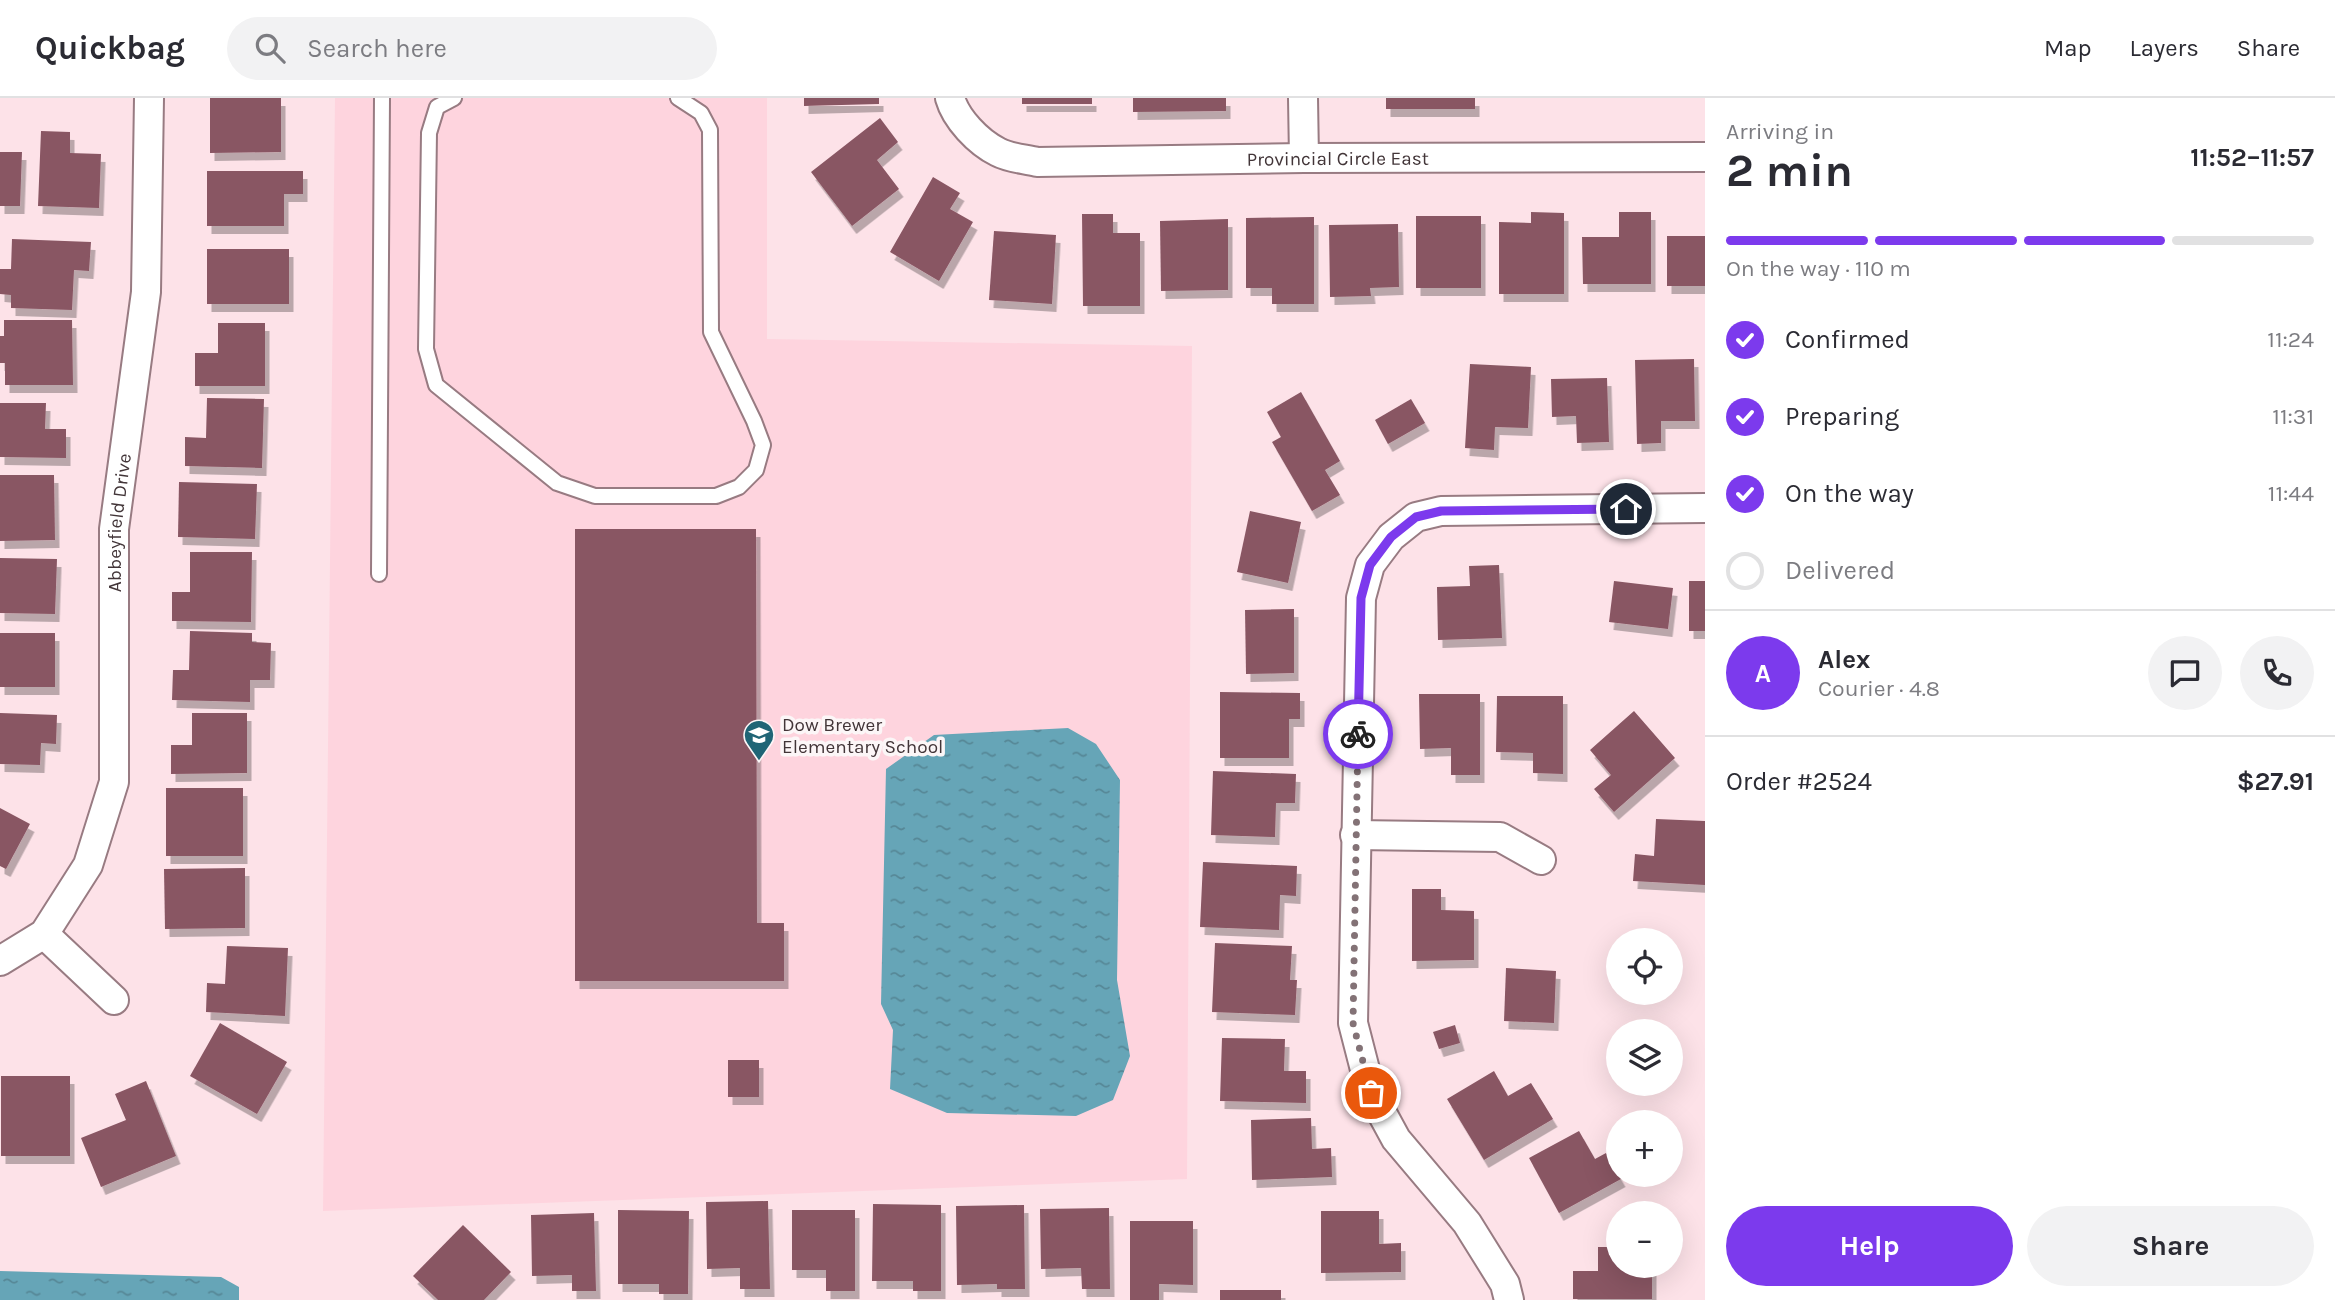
<!DOCTYPE html>
<meta charset="utf-8">
<style>
body{margin:0;font-family:Karla,sans-serif;background:#f2f2f3;color:#2b2b33;height:100vh;display:flex;flex-direction:column;font-size:26px;white-space:nowrap}
*{box-sizing:border-box;margin:0}
p{font-size:23px;color:#7c7c81}
.icon{flex:none;width:38px;height:38px;fill:none;stroke:currentColor;stroke-width:2;stroke-linecap:round;stroke-linejoin:round}
.map{position:relative;flex:1;overflow:hidden}
.sheet{display:flex;flex-direction:column;background:#fff;width:630px}
.sheet>*{flex:none}
.controls{position:absolute;left:1606px;top:830px;display:grid;gap:14px}
.controls a{display:grid;place-items:center;width:77px;height:77px;border-radius:50%;background:#fff;box-shadow:0 7px 28px #0002;font-size:35px}
.pin{position:absolute;display:grid;place-items:center;width:60px;height:60px;color:#fff;margin:-30px;border:4px solid #fff;border-radius:50%;box-shadow:0 2px 7px #0007}
.courier{position:absolute;display:grid;place-items:center;width:70px;height:70px;margin:-35px;border:5px solid #7c3aed;border-radius:50%;background:#fff;color:#222;box-shadow:0 2px 9px #0007}
.headline em{font-style:normal;font-weight:700}
.headline div{display:flex;flex-direction:column-reverse}
.headline{display:flex;align-items:center;justify-content:space-between;height:119px;padding:0 21px}
h1{font-size:46px;font-weight:700;line-height:52px}
.bar{display:grid;grid-template-columns:repeat(4,1fr);gap:10px 7px;align-content:center;height:84px;padding:0 21px}
.bar i{height:9px;border-radius:5px;background:#e1e1e2}
.bar .active{background:#7c3aed}
.bar p{grid-column:span 4}
.line{display:flex;align-items:center;gap:18px;padding:0 21px;border-top:2px solid #e1e1e2}
.line div{flex:1}
.round{display:grid;place-items:center;flex:none;width:74px;height:74px;border-radius:37px;background:#f2f2f3}
ol{padding:0 21px;list-style:none}
li{display:flex;align-items:center;gap:21px;height:77px}
li p{margin-inline-start:auto}
li .icon{padding:7px;border-radius:50%;background:#7c3aed;color:#fff;stroke-width:4}
li:last-child{color:#7c7c81}
li i{width:38px;height:38px;border:4px solid #e1e1e2;border-radius:50%}
.button{display:flex;gap:14px;margin-top:auto;padding:14px 21px}
.button a{flex:1;height:80px;border-radius:42px;background:#7c3aed;color:#fff;font-size:28px;font-weight:700;line-height:80px;text-align:center}
.button a+a{background:#f2f2f3;color:#2b2b33}
header{display:flex;align-items:center;gap:42px;box-sizing:border-box;height:98px;padding:0 35px;background:#fff;border-bottom:2px solid #e1e1e2}
header strong{font-size:33px}
nav{display:flex;gap:38px;margin-inline-start:auto;font-size:24px}
.search{width:490px;height:63px;background:#f2f2f3;display:flex;align-items:center;gap:18px;box-sizing:border-box;padding:0 24px;border-radius:38px;color:#7c7c81;font-size:26px}
main{display:flex;flex:1;min-height:0}
.map>svg:first-child{display:block}
.built{fill:#fed4de}
.water{fill:url(#water-ripples)}
.building{fill:#895663;filter:url(#shadow)}
.lines{fill:none;stroke-linecap:round;stroke-linejoin:round}
.service-casing{stroke:#987b82;stroke-width:18}
.minor-casing{stroke:#987b82;stroke-width:32}
.service{stroke:#fff;stroke-width:14}
.minor{stroke:#fff;stroke-width:28}
.done{stroke:#837276;stroke-width:7;stroke-dasharray:0 12.6}
.route{stroke:#7c3aed;stroke-width:9}
.labels{text-anchor:middle;stroke-width:7;stroke-linejoin:round;paint-order:stroke}
.street-label{font-size:19px;fill:#423538;stroke:#fcf6f7}
.poi-label{font-size:19px;fill:#423538;stroke:#fcf6f7;text-anchor:start}
</style>
<header>
<strong>Quickbag</strong>
<div class="search"><svg class="icon" aria-label="search" viewBox="0 0 24 24"><circle cx="10" cy="10" r="6"/><path d="M15 15l6 6"/></svg>Search here</div>
<nav><a>Map</a><a>Layers</a><a>Share</a></nav>
</header>
<main>
<div class="map">
<svg width="1705" height="1202" viewBox="0 0 1705 1202">
<defs>
<pattern id="water-ripples" width="26" height="14" patternUnits="userSpaceOnUse" patternTransform="scale(1.75)"><rect width="26" height="14" fill="#66a5b7"/><path d="M2 4q2-2 4 0t4 0M15 11q2-2 4 0t4 0" fill="none" stroke="#568796"/></pattern>
<filter id="shadow"><feDropShadow dx="4.5" dy="8" stdDeviation="0" flood-color="#0004"/></filter>
</defs>
<rect width="100%" height="100%" fill="#fde2e8"/>
<polygon class="built" points="335,0 767,0 767,241 1192,248 1187,1081 323,1113"/>
<g class="water">
<polygon points="1068,630 1096,646 1120,682 1117,882 1130,958 1113,1002 1076,1018 947,1015 890,991 893,932 881,906 886,671 934,637"/>
<polygon points="0,1173 221,1179 239,1189 239,1202 0,1202"/>
</g>
<g class="building">
<polygon points="210,0 281,0 281,54 210,55"/>
<polygon points="804,0 879,0 879,6 804,8"/>
<rect x="1022" y="0" width="70" height="6"/>
<polygon points="1133,0 1226,0 1226,13 1133,14"/>
<rect x="1386" y="0" width="89" height="11"/>
<polygon points="880,20 898,44 877,62 899,91 852,128 811,74"/>
<polygon points="41,33 70,34 70,55 101,56 99,110 38,108"/>
<polygon points="0,54 22,54 20,108 0,108"/>
<polygon points="207,73 303,73 303,96 284,96 284,128 207,128"/>
<polygon points="933,79 960,95 950,111 973,124 939,183 890,154"/>
<polygon points="1531,114 1564,115 1564,196 1499,196 1499,124 1531,125"/>
<polygon points="1619,114 1651,114 1651,186 1583,186 1582,139 1619,139"/>
<polygon points="1082,116 1113,116 1113,135 1140,135 1140,208 1083,208"/>
<rect x="1416" y="118" width="65" height="72"/>
<polygon points="1314,119 1314,206 1272,206 1272,190 1246,190 1246,120"/>
<polygon points="1228,121 1228,192 1161,193 1160,123"/>
<polygon points="1398,126 1399,189 1370,190 1371,198 1330,199 1329,127"/>
<polygon points="994,133 1056,137 1052,206 989,202"/>
<rect x="1667" y="138" width="38" height="50"/>
<polygon points="12,141 91,144 89,173 74,172 72,212 11,210 11,197 0,196 0,171 11,171"/>
<rect x="207" y="151" width="82" height="55"/>
<polygon points="4,222 72,222 73,287 5,287 5,265 0,265 0,238 4,238"/>
<polygon points="218,225 265,225 265,288 195,288 195,255 218,255"/>
<polygon points="1694,261 1695,323 1661,323 1661,345 1637,346 1635,262"/>
<polygon points="1470,266 1531,269 1528,330 1495,329 1494,352 1465,350"/>
<polygon points="1607,280 1609,344 1577,345 1576,318 1552,319 1551,281"/>
<polygon points="1301,294 1340,363 1325,372 1340,397 1312,413 1272,344 1281,339 1267,314"/>
<polygon points="207,300 264,301 262,370 185,368 185,339 206,340"/>
<polygon points="1411,301 1425,325 1388,346 1375,322"/>
<polygon points="0,305 46,305 45,331 66,331 66,360 0,359"/>
<polygon points="0,377 54,377 55,442 0,443"/>
<polygon points="179,384 257,386 255,441 178,439"/>
<polygon points="1250,413 1301,424 1288,485 1237,474"/>
<polygon points="575,431 756,431 757,825 784,825 784,883 575,883"/>
<polygon points="190,454 252,454 251,524 172,523 172,494 190,494"/>
<polygon points="0,460 57,461 55,516 0,515"/>
<polygon points="1499,467 1502,540 1438,542 1437,489 1470,488 1469,468"/>
<polygon points="1614,483 1673,490 1668,531 1609,524"/>
<rect x="1689" y="483" width="16" height="50"/>
<polygon points="1294,511 1294,575 1246,576 1245,512"/>
<polygon points="190,533 252,535 252,544 271,545 270,582 250,582 250,604 172,602 173,572 189,572"/>
<rect x="0" y="535" width="55" height="54"/>
<polygon points="1220,594 1300,595 1300,621 1289,621 1289,660 1220,660"/>
<polygon points="1419,596 1480,596 1480,677 1451,677 1451,650 1420,651"/>
<polygon points="1497,598 1563,598 1563,676 1533,675 1533,655 1496,654"/>
<polygon points="1634,613 1675,660 1614,714 1594,691 1611,677 1590,652"/>
<polygon points="0,615 57,617 56,646 41,645 40,667 0,666"/>
<polygon points="192,615 247,615 247,675 171,676 171,647 192,647"/>
<polygon points="1213,673 1296,676 1295,705 1276,705 1275,739 1211,737"/>
<rect x="166" y="690" width="77" height="68"/>
<polygon points="0,710 30,726 6,771 0,768"/>
<polygon points="1656,721 1705,723 1705,787 1633,783 1635,756 1654,758"/>
<polygon points="1203,764 1297,768 1296,798 1280,797 1279,832 1200,829"/>
<polygon points="245,770 245,830 165,831 164,771"/>
<polygon points="1412,791 1441,791 1441,812 1474,813 1474,862 1412,863"/>
<polygon points="1215,845 1292,848 1290,882 1297,882 1295,917 1212,914"/>
<polygon points="227,848 288,850 285,918 206,914 207,885 225,886"/>
<polygon points="1506,870 1556,873 1554,925 1504,923"/>
<polygon points="220,925 287,964 257,1016 190,978"/>
<polygon points="1455,927 1460,945 1439,951 1433,934"/>
<polygon points="1222,940 1285,941 1284,973 1306,973 1306,1005 1220,1003"/>
<rect x="728" y="962" width="31" height="37"/>
<polygon points="1494,973 1508,998 1531,985 1553,1021 1484,1062 1447,1001"/>
<rect x="1" y="978" width="69" height="80"/>
<polygon points="146,983 176,1058 101,1089 81,1040 126,1022 115,996"/>
<polygon points="1311,1020 1312,1051 1331,1050 1332,1079 1252,1082 1251,1022"/>
<polygon points="1579,1033 1595,1061 1606,1055 1621,1081 1559,1115 1529,1060"/>
<polygon points="768,1103 770,1191 740,1191 740,1170 707,1171 706,1104"/>
<polygon points="873,1106 941,1107 941,1193 913,1193 913,1183 872,1183"/>
<polygon points="1024,1107 1025,1191 997,1191 997,1186 957,1187 956,1108"/>
<polygon points="1109,1110 1110,1191 1082,1191 1081,1170 1041,1171 1040,1111"/>
<polygon points="618,1112 689,1113 688,1196 659,1196 659,1186 618,1186"/>
<polygon points="792,1112 855,1112 855,1193 826,1193 826,1172 792,1172"/>
<polygon points="1321,1113 1379,1113 1379,1146 1401,1145 1401,1174 1321,1175"/>
<polygon points="594,1115 596,1193 572,1193 572,1177 532,1178 531,1117"/>
<polygon points="1130,1123 1193,1123 1193,1187 1159,1186 1159,1202 1130,1202"/>
<polygon points="463,1127 511,1174 484,1202 438,1202 413,1178"/>
<polygon points="1598,1149 1619,1149 1619,1167 1652,1167 1652,1201 1573,1201 1573,1173 1598,1173"/>
<rect x="1220" y="1192" width="61" height="10"/>
</g>
<g class="lines">
<g class="service-casing">
<g id="service">
<polyline points="454,0 437,9 429,35 426,251 436,287 557,385 595,398 716,398 739,389 756,372 763,347 754,323 711,234 710,32 701,15 678,0"/>
<polyline points="379,476 382,0"/>
</g>
</g>
<g class="minor-casing">
<g id="minor">
<path id="s1" d="M950,0c6,21 28,44 48,54 11,6 27,7 39,10l267,-4 401,-1"/>
<polyline points="1303,0 1304,60"/>
<polyline points="1355,737 1500,739 1541,762"/>
<polyline points="44,836 114,902"/>
<path id="s2" d="M0,863l44,-27 44,-69 26,-83v-253l32,-237 3,-194"/>
<polyline points="1509,1202 1505,1186 1467,1125 1396,1041 1371,995 1353,925 1361,500 1370,467 1391,439 1416,419 1441,413 1705,410"/>
</g>
</g>
<use href="#service" class="service"/>
<use href="#minor" class="minor"/>
</g>
<g class="lines">
<polyline class="done" points="1358,636 1353,925 1371,995"/>
<polyline class="route" points="1358,636 1361,500 1370,467 1391,439 1416,419 1441,413 1626,411"/>
</g>
<defs>
<g id="school-pin" transform="scale(1.575)"><path d="M0 17L-7.5 6A9.5 9.5 0 1 1 7.5 6Z" fill="#206576" stroke="#fcf6f7"/><path d="M0-5L7-2L0 1L-7-2ZM-4 1L0 2.5L4 1V4Q0 6-4 4Z" fill="#fff"/></g>
</defs>
<g fill-rule="evenodd">
<use href="#school-pin" x="759" y="637"/>
</g>
<g class="labels">
<g class="street-label">
<text dy="7" stroke="none"><textPath href="#s1" startOffset="415">Provincial Circle East</textPath></text>
<text dy="7" stroke="none"><textPath href="#s2" startOffset="480">Abbeyfield Drive</textPath></text>
</g>
<g class="poi-label">
<text x="782" y="633">Dow Brewer<tspan x="782" dy="22">Elementary School</tspan></text>
</g>
</g>
</svg>
<div class="controls">
<a><svg class="icon" aria-label="locate" viewBox="0 0 24 24"><circle cx="12" cy="12" r="6"/><path d="M12 2v4M12 18v4M2 12h4M18 12h4"/></svg></a>
<a><svg class="icon" aria-label="layers" viewBox="0 0 24 24"><path d="M12 4l9 5-9 5-9-5zM3 14l9 5 9-5"/></svg></a>
<a>+</a>
<a>−</a>
</div>
<div class="pin" style="left:1371px;top:995px;background:#ea580c"><svg class="icon" aria-label="bag" viewBox="0 0 24 24"><path d="M5 8h14l-1 12H6zM9 8a3 3 0 0 1 6 0"/></svg></div>
<div class="pin" style="left:1626px;top:411px;background:#1f2937"><svg class="icon" aria-label="home" viewBox="0 0 24 24"><path d="M3 11l9-7 9 7M6 9v11h12V9"/></svg></div>
<div class="courier" style="left:1358px;top:636px"><svg class="icon" aria-label="bike" viewBox="0 0 24 24"><circle cx="6" cy="16" r="4"/><circle cx="18" cy="16" r="4"/><path d="M6 16l4-8h5l3 8M10 8l3 8H6M13 5h3"/></svg></div>
</div>
<section class="sheet">
<div class="headline"><div><h1>2 min</h1><p>Arriving in</p></div><em>11:52–11:57</em></div>
<div class="bar"><i class="active"></i><i class="active"></i><i class="active"></i><i></i><p>On the way · 110 m</p></div>
<ol>
<li><svg class="icon" aria-label="check" viewBox="0 0 24 24"><path d="M5 12l5 5 9-10"/></svg>Confirmed<p>11:24</p></li>
<li><svg class="icon" aria-label="check" viewBox="0 0 24 24"><path d="M5 12l5 5 9-10"/></svg>Preparing<p>11:31</p></li>
<li><svg class="icon" aria-label="check" viewBox="0 0 24 24"><path d="M5 12l5 5 9-10"/></svg>On the way<p>11:44</p></li>
<li><i></i>Delivered</li>
</ol>
<div class="line" style="height:126px"><b class="round" style="background:#7c3aed;color:#fff">A</b><div><b>Alex</b><p>Courier · 4.8</p></div><a class="round"><svg class="icon" aria-label="chat" viewBox="0 0 24 24"><path d="M4 5h16v11H9l-5 4z"/></svg></a><a class="round"><svg class="icon" aria-label="phone" viewBox="0 0 24 24"><path d="M5 4h4l2 5-3 2q2 4 5 5l2-3 5 2v4C11 20 4 13 5 4z"/></svg></a></div>
<div class="line" style="height:91px"><div>Order #2524</div><b>$27.91</b></div>
<div class="button"><a>Help</a><a>Share</a></div>
</section>
</main>
